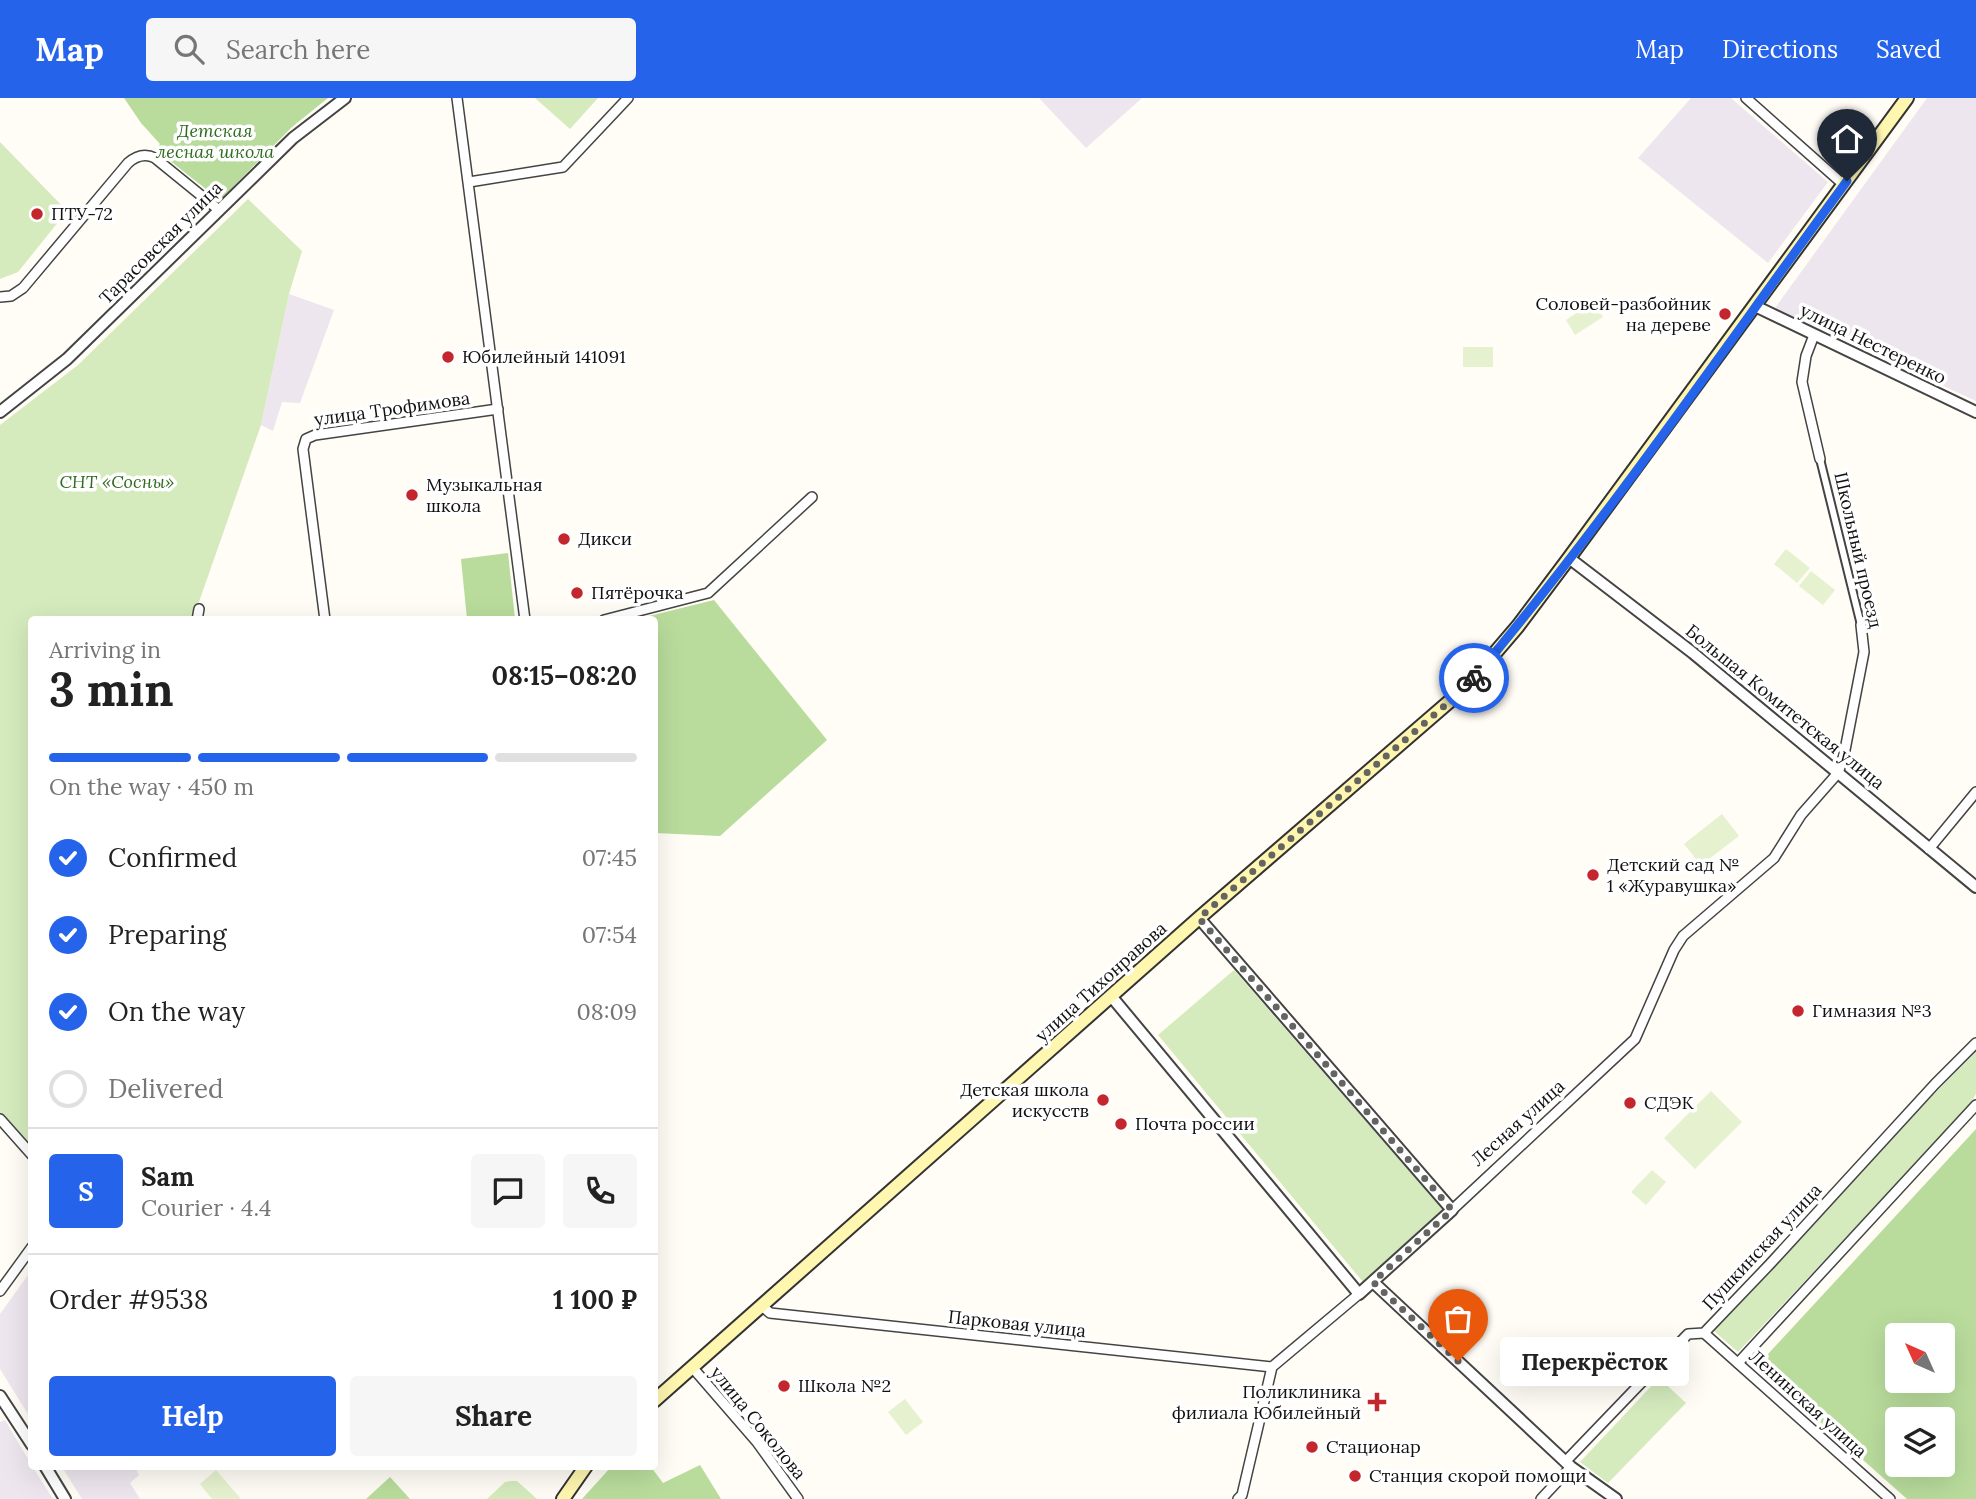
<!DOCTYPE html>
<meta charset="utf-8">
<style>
body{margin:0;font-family:Lora,serif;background:#f6f6f6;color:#222;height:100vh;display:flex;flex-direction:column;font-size:26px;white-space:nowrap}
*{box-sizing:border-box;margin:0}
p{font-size:23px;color:#767676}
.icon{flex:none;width:38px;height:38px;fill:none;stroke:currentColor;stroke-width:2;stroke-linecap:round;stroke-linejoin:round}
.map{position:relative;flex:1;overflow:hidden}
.panel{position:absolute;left:28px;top:518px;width:630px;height:854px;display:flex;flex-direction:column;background:#fff;border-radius:7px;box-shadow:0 7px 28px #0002}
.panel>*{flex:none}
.needle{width:46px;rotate:315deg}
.tools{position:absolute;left:1885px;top:1225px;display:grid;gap:14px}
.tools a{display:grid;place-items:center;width:70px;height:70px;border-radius:7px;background:#fff;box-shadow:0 7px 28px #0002;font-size:35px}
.pin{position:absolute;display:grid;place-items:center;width:60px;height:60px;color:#fff;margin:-72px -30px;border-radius:50% 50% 50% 0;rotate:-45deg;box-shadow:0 0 7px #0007}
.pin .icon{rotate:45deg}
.courier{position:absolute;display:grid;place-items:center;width:70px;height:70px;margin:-35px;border:5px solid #2563eb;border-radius:50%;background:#fff;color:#222;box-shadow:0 2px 9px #0007}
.bubble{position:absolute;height:49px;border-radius:7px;background:#fff;box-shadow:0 7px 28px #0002;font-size:23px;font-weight:700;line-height:49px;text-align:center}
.head em{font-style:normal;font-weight:700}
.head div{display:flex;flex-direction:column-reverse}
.head{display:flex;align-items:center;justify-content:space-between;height:119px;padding:0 21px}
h1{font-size:46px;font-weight:700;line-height:52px}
.bar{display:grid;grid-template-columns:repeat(4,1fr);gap:10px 7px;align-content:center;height:84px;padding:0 21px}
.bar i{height:9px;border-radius:5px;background:#e0e0e0}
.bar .current{background:#2563eb}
.bar p{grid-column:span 4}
.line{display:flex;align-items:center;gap:18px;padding:0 21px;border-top:2px solid #e0e0e0}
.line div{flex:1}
.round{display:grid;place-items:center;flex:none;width:74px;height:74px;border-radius:7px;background:#f6f6f6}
ol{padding:0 21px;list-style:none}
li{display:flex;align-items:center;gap:21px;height:77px}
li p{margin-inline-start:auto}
li .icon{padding:7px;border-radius:50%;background:#2563eb;color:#fff;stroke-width:4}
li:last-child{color:#767676}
li i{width:38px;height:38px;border:4px solid #e0e0e0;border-radius:50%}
.button{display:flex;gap:14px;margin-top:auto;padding:14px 21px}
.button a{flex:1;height:80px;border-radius:7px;background:#2563eb;color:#fff;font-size:28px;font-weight:700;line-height:80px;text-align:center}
.button a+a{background:#f6f6f6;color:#222}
header{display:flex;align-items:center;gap:42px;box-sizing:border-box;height:98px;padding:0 35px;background:#2563eb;color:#fff}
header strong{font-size:33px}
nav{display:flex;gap:38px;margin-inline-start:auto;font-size:24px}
.search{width:490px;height:63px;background:#f6f6f6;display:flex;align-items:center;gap:18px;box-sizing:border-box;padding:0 24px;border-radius:7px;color:#767676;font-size:26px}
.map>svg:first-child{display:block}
.industrial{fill:#eee6ef}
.green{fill:#d5ebbd}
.forest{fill:#b9dc9c;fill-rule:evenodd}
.pitch{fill:#e6f2cf}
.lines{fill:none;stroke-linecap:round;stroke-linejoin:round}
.pedestrian-casing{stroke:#444;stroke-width:10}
.minor-casing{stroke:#444;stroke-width:12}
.tertiary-casing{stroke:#444;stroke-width:14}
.secondary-casing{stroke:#333;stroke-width:16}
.pedestrian{stroke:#fff;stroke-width:6}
.minor{stroke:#fff;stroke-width:9}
.tertiary{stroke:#fff;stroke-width:10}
.secondary{stroke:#fff6b0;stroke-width:12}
.done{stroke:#646461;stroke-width:7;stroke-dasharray:0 12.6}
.route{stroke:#2563eb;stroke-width:9}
.poi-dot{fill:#c4262e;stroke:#fff;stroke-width:2.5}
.labels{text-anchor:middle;stroke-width:7;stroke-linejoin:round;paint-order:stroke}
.park-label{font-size:18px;font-style:italic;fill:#2f6b1f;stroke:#fff}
.poi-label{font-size:18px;fill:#111;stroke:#fff;text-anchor:start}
.street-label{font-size:18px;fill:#111;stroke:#fff}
</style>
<header>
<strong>Map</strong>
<div class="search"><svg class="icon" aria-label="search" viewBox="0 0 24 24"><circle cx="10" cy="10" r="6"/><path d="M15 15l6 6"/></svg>Search here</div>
<nav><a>Map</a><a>Directions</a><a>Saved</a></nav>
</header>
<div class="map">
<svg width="1976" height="1401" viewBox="0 0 1976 1401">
<rect width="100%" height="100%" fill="#fffdf5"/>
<g class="industrial">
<polygon points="1039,0 1142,0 1086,50"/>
<polygon points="1691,0 1731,0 1828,84 1768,165 1638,60"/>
<polygon points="1927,0 1976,0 1976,303 1775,210"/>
<polygon points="289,196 334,212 300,305 282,304 273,333 261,327"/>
<polygon points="31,1173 31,1321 0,1271 0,1216"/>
<polygon points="5,1322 32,1368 53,1401 0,1401 0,1324"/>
<polygon points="62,1369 135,1369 139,1377 130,1385 140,1401 82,1401"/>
</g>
<g class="green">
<polygon points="535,0 598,0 570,31"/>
<polygon points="0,44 67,113 18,174 0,181"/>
<polygon points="248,101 302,153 289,196 261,327 193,521 32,522 31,1052 0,1018 0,327 78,267"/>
<polygon points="1234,872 1444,1113 1363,1184 1158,937"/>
<path d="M1976,954v42l-10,16 -228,242 -24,-21c89,-92 171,-190 262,-279z"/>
<polygon points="1659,1280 1686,1305 1608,1385 1580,1364"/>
<polygon points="512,1383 517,1383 537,1401 487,1401 505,1384"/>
</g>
<g class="forest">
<polygon points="124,0 328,0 292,29 220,102 155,51 160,46 141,25"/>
<polygon points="508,455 515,521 467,521 461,461"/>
<polygon points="714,502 827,642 720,738 655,735 654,522 637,521"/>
<path d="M1976,1031v370h-69l-150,-133zM1897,1237h45v46h-45zM1897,1321h45v46h-45z"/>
<polygon points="700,1367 721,1401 582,1401 611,1369 651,1369 663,1385"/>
<polygon points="390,1379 410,1401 366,1401"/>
</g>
<g class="pitch">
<polygon points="1593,204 1603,219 1575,237 1566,222"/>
<rect x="1463" y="249" width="30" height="20"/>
<polygon points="1786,451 1810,470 1797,485 1774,466"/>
<polygon points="1811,473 1835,492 1823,507 1799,488"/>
<polygon points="1722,716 1739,738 1701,767 1684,746"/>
<polygon points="1711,993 1742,1024 1695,1071 1664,1040"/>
<polygon points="1652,1072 1666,1084 1646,1107 1631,1094"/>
<polygon points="905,1301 923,1324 906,1337 888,1314"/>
<polygon points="216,1372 241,1401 212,1401 200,1386"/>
</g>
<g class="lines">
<g class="pedestrian-casing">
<polyline id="pedestrian" points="1820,361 1861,527"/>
</g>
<g class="minor-casing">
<g id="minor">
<polyline points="457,0 525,522"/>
<polyline points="1746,0 1844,87"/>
<polyline points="469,84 563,69 628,0"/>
<path d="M0,199l11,-1 12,-8 105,-125c8,-7 17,-10 27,-5l64,52"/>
<polyline points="1814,237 1806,258 1802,284 1820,361"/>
<polyline points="197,522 199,511"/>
<polyline points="325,522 303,351 306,341 315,337 498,311"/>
<polyline points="604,522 708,495 812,399"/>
<polyline points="1929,751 1976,694"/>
<polyline points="0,1021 32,1057"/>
<polyline points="1452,1112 1635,941 1674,852 1683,838 1774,760 1801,717 1838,675 1844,657 1864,554 1861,527"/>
<polyline points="0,1193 32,1149"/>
<polyline points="762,1208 770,1215 1272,1269"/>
<polyline points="1704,1235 1890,1401"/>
<polyline points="1738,1265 1976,1007"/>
<polyline points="692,1269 757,1344 798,1401"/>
<polyline points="1565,1364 1688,1236 1704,1235 1770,1166 1935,986 1976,945"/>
<polyline points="1238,1401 1242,1397 1272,1269 1359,1196"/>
<polyline points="1541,1401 1571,1369"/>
</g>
</g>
<g class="tertiary-casing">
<g id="tertiary">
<polyline points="1755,208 1976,314"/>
<polyline points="0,314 67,261 293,40 345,0"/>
<polyline points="1569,460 1693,555 1976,789"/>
<polyline points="1111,898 1359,1196 1452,1112 1199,820"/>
<polyline points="1373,1184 1571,1369 1616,1401"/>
<polyline points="0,1298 32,1347"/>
<polyline points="45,1368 65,1401"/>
</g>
</g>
<g class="secondary-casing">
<g id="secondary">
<polyline points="654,1303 1199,820 1465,590 1518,528 1569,460 1907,0"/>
<polyline points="563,1401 586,1368"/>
</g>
</g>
<use href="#pedestrian" class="pedestrian"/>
<use href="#minor" class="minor"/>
<use href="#tertiary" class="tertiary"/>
<use href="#secondary" class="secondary"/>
</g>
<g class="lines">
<polyline class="done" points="1458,1263 1373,1184 1452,1112 1199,820 1465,590 1474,580"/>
<path class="route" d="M1474,580c133,-158 250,-330 373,-497"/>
</g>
<g class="poi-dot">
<circle cx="37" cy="116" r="7"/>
<circle cx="1725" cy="216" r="7"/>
<circle cx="448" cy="259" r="7"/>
<circle cx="412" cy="397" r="7"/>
<circle cx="564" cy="441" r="7"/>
<circle cx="577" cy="495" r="7"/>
<circle cx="1593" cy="777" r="7"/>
<circle cx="1798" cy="913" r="7"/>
<circle cx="1103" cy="1002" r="7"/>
<circle cx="1630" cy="1005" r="7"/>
<circle cx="1121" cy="1026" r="7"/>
<circle cx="784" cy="1288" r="7"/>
<path d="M1373.5 1293.5h7v7h7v7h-7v7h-7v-7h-7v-7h7z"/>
<circle cx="1312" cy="1349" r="7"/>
<circle cx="1355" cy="1378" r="7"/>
</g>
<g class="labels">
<g class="park-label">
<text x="215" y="39">Детская<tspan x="215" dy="21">лесная школа</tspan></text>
<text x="117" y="390">СНТ «Сосны»</text>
</g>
<g class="poi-label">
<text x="51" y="122">ПТУ-72</text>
<text x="1711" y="212" text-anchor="end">Соловей-разбойник<tspan x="1711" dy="21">на дереве</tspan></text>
<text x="462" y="265">Юбилейный 141091</text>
<text x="426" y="393">Музыкальная<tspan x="426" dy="21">школа</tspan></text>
<text x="578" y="447">Дикси</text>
<text x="591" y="501">Пятёрочка</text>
<text x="1607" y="773">Детский сад №<tspan x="1607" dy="21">1 «Журавушка»</tspan></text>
<text x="1812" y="919">Гимназия №3</text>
<text x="1089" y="998" text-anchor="end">Детская школа<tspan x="1089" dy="21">искусств</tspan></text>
<text x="1644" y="1011">СДЭК</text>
<text x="1135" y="1032">Почта россии</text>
<text x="798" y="1294">Школа №2</text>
<text x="1361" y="1300" text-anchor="end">Поликлиника<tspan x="1361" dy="21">филиала Юбилейный</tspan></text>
<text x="1326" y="1355">Стационар</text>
<text x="1369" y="1384">Станция скорой помощи</text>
</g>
<g class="street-label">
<text transform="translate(161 145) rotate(-45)" y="6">Тарасовская улица</text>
<text transform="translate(1873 246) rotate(26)" y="6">улица Нестеренко</text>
<text transform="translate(392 311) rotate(-8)" y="6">улица Трофимова</text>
<text transform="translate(1858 452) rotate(77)" y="6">Школьный проезд</text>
<text transform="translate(1785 609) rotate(39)" y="6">Большая Комитетская улица</text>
<text transform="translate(1101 884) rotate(-42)" y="6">улица Тихонравова</text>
<text transform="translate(1518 1025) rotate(-42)" y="6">Лесная улица</text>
<text transform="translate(1762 1149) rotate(-47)" y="6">Пушкинская улица</text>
<text transform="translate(1017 1226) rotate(6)" y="6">Парковая улица</text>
<text transform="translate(1808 1306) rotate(42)" y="6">Ленинская улица</text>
<text transform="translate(758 1325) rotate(51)" y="6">улица Соколова</text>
</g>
</g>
</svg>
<div class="tools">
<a><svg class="needle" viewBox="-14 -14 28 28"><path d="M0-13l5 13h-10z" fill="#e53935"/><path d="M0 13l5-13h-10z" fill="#767676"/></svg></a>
<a><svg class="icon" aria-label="layers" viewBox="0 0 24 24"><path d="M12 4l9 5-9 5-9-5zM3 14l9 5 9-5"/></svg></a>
</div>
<div class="pin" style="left:1458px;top:1263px;background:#ea580c"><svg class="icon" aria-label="bag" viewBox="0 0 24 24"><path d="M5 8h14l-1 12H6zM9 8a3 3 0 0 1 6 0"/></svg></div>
<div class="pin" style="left:1847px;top:83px;background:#1f2937"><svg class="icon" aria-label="home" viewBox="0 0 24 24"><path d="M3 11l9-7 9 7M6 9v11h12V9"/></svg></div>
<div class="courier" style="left:1474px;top:580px"><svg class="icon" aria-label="bike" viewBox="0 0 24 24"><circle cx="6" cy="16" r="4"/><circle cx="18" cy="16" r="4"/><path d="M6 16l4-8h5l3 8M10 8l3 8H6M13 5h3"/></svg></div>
<div class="bubble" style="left:1500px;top:1239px;width:189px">Перекрёсток</div>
<section class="panel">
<div class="head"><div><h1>3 min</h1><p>Arriving in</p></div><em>08:15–08:20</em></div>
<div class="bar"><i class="current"></i><i class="current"></i><i class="current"></i><i></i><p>On the way · 450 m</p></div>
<ol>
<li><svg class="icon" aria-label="check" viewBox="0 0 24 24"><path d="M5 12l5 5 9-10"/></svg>Confirmed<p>07:45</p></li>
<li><svg class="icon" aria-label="check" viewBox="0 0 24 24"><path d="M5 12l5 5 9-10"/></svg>Preparing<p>07:54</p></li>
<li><svg class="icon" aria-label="check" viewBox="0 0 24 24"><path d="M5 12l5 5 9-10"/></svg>On the way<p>08:09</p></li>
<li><i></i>Delivered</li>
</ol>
<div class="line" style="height:126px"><b class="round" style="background:#2563eb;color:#fff">S</b><div><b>Sam</b><p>Courier · 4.4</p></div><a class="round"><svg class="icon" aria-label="chat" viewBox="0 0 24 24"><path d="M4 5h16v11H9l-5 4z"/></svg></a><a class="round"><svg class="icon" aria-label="phone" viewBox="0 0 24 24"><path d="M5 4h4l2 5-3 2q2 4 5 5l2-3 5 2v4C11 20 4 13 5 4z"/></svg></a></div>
<div class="line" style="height:91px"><div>Order #9538</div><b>1 100 ₽</b></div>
<div class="button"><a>Help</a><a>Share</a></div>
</section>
</div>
